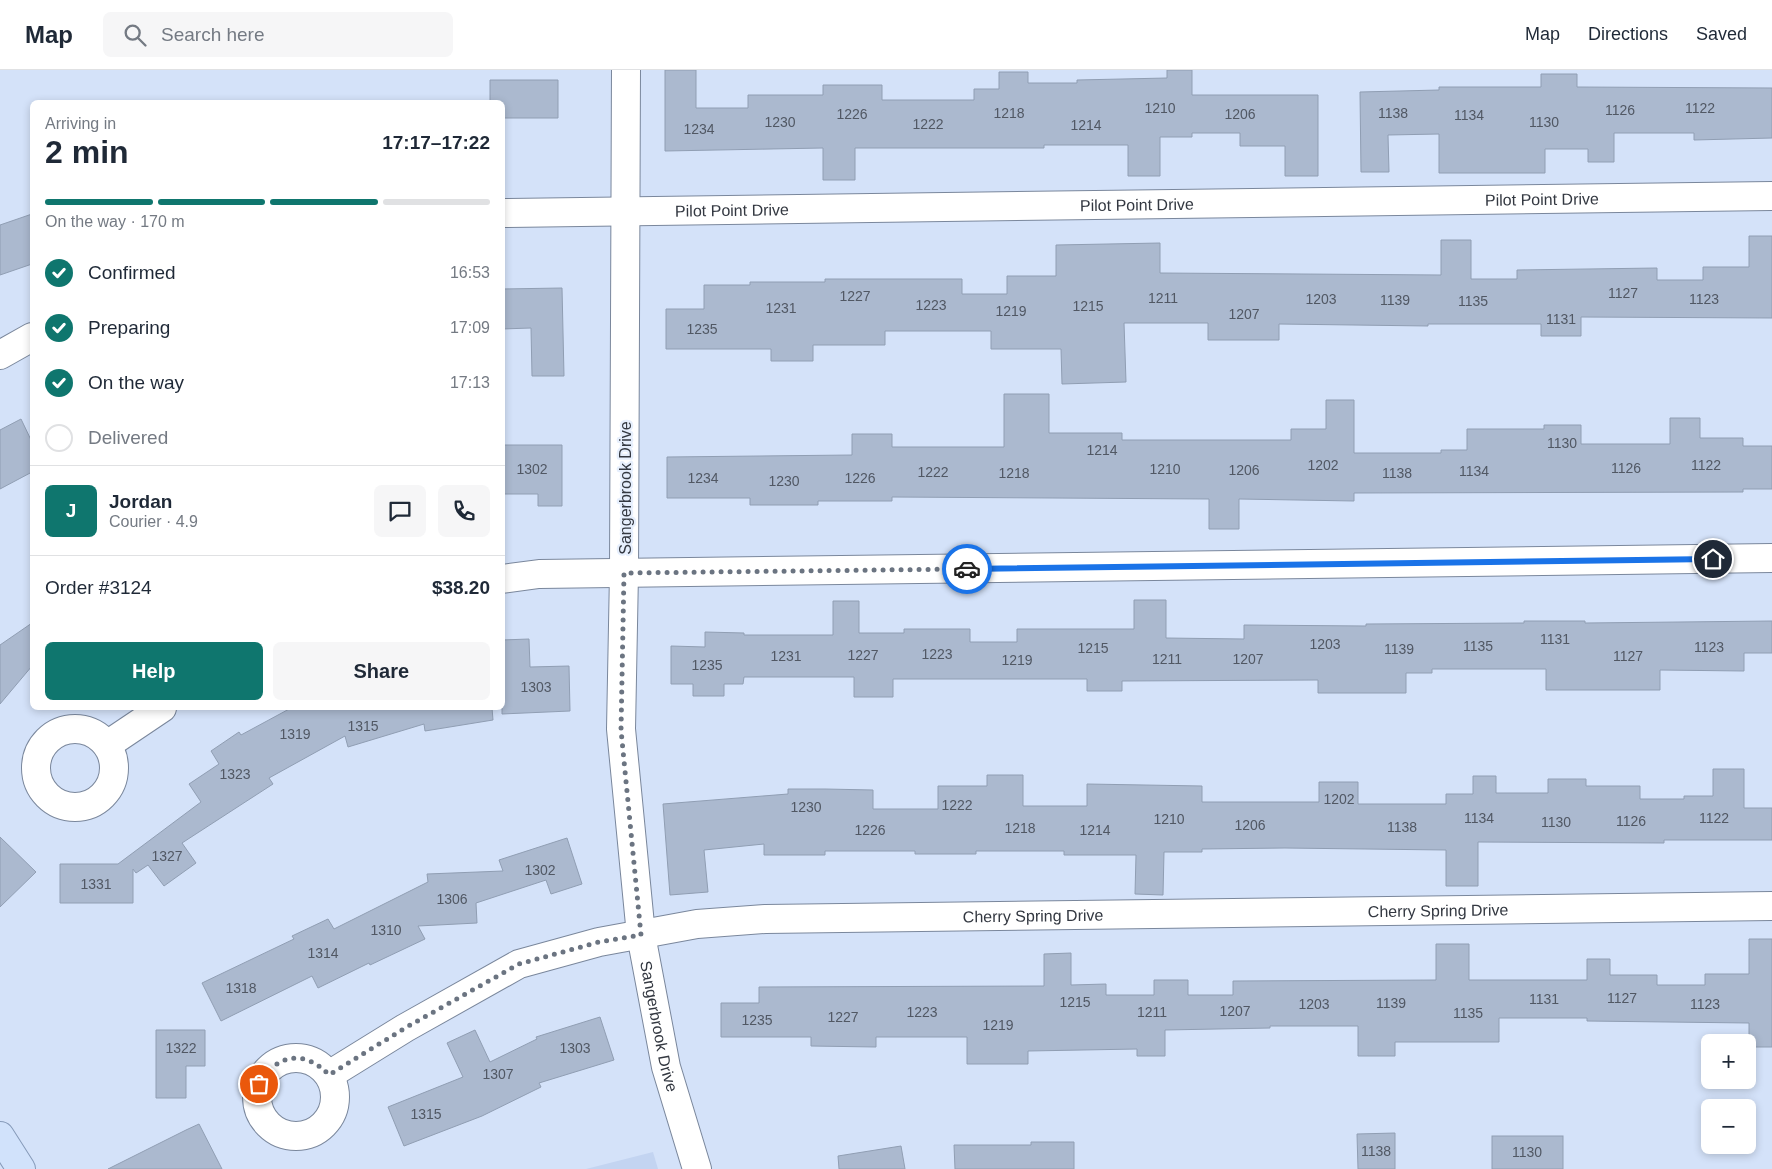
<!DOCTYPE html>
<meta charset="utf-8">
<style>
body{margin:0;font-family:Arial,sans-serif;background:#f6f6f7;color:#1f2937;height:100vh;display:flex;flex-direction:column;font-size:19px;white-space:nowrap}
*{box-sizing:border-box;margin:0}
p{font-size:16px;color:#747a83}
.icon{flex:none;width:28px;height:28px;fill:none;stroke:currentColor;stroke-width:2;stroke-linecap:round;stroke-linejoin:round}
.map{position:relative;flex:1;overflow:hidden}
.sheet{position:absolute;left:30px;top:30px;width:475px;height:610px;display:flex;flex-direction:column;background:#fff;border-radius:8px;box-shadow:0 2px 8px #0003}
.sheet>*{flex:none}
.buttons{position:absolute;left:1701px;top:964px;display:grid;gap:10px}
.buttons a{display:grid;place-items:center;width:55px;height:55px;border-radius:8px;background:#fff;box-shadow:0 2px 8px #0003;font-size:25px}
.pin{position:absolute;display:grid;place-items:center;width:42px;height:42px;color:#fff;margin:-21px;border:2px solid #fff;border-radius:50%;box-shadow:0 1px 5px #0007}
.courier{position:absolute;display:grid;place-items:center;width:50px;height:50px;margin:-25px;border:4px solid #1a73e8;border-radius:50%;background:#fff;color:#222;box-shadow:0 1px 6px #0007}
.head em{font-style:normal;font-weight:700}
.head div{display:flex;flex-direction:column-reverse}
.head{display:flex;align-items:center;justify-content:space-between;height:85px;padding:0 15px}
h1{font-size:32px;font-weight:700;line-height:38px}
.bar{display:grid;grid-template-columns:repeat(4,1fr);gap:8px 5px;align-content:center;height:60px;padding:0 15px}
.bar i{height:6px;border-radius:4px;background:#e0e1e3}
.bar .active{background:#0f766e}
.bar p{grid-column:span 4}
.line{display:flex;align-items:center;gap:12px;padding:0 15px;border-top:1px solid #e0e1e3}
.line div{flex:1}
.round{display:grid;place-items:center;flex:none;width:52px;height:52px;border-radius:8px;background:#f6f6f7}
ol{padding:0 15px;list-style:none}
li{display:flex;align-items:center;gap:15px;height:55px}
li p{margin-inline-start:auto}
li .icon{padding:5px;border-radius:50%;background:#0f766e;color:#fff;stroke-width:4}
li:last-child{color:#747a83}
li i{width:28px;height:28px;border:2px solid #e0e1e3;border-radius:50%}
.action{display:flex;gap:10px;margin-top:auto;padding:10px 15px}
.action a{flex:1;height:58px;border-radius:8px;background:#0f766e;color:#fff;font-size:20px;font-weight:700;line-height:58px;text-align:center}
.action a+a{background:#f6f6f7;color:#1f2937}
header{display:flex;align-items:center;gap:30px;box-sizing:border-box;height:70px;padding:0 25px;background:#fff;border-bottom:1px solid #e0e1e3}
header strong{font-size:24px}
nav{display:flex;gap:28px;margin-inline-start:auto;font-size:18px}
.search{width:350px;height:45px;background:#f6f6f7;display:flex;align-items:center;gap:12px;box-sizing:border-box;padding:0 18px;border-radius:8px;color:#747a83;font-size:19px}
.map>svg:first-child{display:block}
.built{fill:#c3d4f1}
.building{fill:#abb9cf;stroke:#909eb3}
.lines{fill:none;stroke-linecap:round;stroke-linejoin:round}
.minor-casing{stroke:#7a879c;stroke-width:30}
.major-casing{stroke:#869ab9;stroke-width:30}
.minor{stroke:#fff;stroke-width:28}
.major{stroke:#d1e2fb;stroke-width:28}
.done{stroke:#6b7481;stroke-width:5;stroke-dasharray:0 9}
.route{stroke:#1a73e8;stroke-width:6}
.labels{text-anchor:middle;stroke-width:4.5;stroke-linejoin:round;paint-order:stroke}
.number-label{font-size:14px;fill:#515864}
.street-label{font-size:16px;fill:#333841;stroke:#e6effd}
</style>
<header>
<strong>Map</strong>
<div class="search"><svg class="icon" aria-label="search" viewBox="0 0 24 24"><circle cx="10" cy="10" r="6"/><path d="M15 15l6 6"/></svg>Search here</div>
<nav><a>Map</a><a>Directions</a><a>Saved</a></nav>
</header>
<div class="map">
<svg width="1772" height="1099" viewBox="0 0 1772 1099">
<rect width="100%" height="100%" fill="#d4e2f9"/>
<polygon class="built" points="653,1082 658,1099 586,1099"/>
<g class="building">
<polygon points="665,0 696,0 696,38 748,38 748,25 823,25 823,15 882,15 882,30 974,30 974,19 999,19 999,2 1028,2 1028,13 1077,13 1077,10 1167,8 1167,0 1192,0 1192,25 1318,25 1318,106 1285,106 1285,76 1240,76 1240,63 1192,63 1192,67 1160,67 1160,106 1128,106 1128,75 1044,75 1044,78 855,78 855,110 823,110 823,78 665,81"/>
<polygon points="1541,4 1577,4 1577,17 1772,18 1772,68 1694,70 1694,63 1614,63 1614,92 1588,92 1588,79 1545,79 1545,103 1439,103 1439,64 1388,65 1389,102 1361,102 1360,22 1439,20 1439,17 1541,17"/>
<polygon points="490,10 558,10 558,48 502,48 502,32 490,32"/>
<polygon points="32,144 32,194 0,205 0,155"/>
<polygon points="1749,166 1772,166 1772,248 1581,247 1581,266 1541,266 1541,254 1428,254 1428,256 1279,254 1279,270 1208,270 1208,253 1124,253 1126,312 1062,314 1061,279 991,279 991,261 885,261 885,275 813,275 813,291 771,291 771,279 666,279 666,239 704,239 704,215 750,215 750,212 825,212 825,209 962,209 962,224 1007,224 1007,206 1056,206 1056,175 1160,173 1160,203 1441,205 1441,170 1471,170 1471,209 1517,209 1517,200 1657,198 1657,210 1703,210 1703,197 1749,197"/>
<polygon points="562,218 564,306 532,306 531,258 502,259 502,219"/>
<polygon points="1004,324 1049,324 1049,363 1122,363 1122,370 1291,370 1291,359 1326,359 1326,330 1354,330 1354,383 1441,383 1441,380 1467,380 1467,359 1544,359 1544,355 1581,355 1581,374 1670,374 1670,348 1700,348 1700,368 1743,368 1743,376 1772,376 1772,419 1743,419 1743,422 1354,423 1354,431 1239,429 1239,459 1209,459 1209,429 892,427 892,431 818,431 818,435 750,435 750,428 667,428 667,387 852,385 852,364 892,364 892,377 1004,377"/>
<polygon points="21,349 32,372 32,402 0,419 0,360"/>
<polygon points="502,375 562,375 562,436 538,436 538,424 502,424"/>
<polygon points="1134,530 1166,530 1166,568 1244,569 1244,555 1366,556 1366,554 1524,553 1524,551 1585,551 1585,553 1772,551 1772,583 1744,583 1744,601 1660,600 1660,620 1546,620 1546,599 1432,599 1432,603 1406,603 1406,623 1318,623 1318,610 1122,611 1122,621 1087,621 1087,609 893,609 893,627 854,627 854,607 744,607 743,614 724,614 724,626 693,626 693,614 671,614 671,576 705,577 705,562 744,563 744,565 833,565 833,531 859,531 859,563 904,563 904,559 970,559 970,572 1017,572 1017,559 1134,559"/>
<polygon points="32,553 32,596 0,634 0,575"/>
<polygon points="529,569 530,597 569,596 570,641 502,644 502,570"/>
<polygon points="291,638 492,638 493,650 425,661 424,654 348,677 345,666 269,708 273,714 182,773 196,793 164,816 148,795 136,803 133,799 133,833 60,833 60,794 118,794 201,732 189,714 219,694 211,681 239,662 241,665"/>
<polygon points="1713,699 1744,699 1744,738 1772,738 1772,770 1664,770 1664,773 1478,772 1478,816 1446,816 1446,780 1285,778 1202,779 1202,782 1164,782 1163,825 1135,824 1136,785 1064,785 1064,781 976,781 976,784 915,784 915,781 825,781 825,785 764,785 764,774 704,780 708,822 670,825 663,734 788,724 788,719 825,719 873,720 873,739 938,739 938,716 987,716 987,705 1023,705 1023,736 1087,736 1087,714 1202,716 1202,732 1319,732 1319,712 1358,712 1358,734 1446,734 1446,724 1473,724 1473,706 1496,706 1496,723 1548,723 1548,709 1586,709 1586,716 1640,716 1640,729 1684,729 1684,726 1713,726"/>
<polygon points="0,767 36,802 0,837"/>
<polygon points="567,768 582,814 551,824 546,810 476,833 477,853 418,856 425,869 370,895 369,893 318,918 312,906 221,951 202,913 294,869 292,866 328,849 334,859 428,812 427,804 503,801 499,790"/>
<polygon points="1749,869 1772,869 1772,977 1749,977 1749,953 1587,951 1587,948 1499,948 1499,972 1395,972 1395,986 1358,986 1358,956 1270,956 1270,958 1165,960 1165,986 1137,986 1137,979 1028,981 1028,994 967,994 967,967 876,967 876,977 811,976 811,967 721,967 721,933 759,933 759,917 1044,916 1044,884 1071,883 1071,915 1106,914 1106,925 1154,925 1154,910 1188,910 1188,925 1233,925 1233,911 1436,910 1436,874 1469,874 1469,910 1587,910 1587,889 1610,889 1610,905 1657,905 1657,915 1705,915 1705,904 1749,904"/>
<polygon points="600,947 614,990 539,1013 541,1017 482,1046 404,1076 388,1037 463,1007 447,973 475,960 490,992 537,969 536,967"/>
<polygon points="156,960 205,960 205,996 186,996 186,1028 156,1028"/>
<polygon points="199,1054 222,1099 108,1099 186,1060"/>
<polygon points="1395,1063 1395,1099 1358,1099 1357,1064"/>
<rect x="1492" y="1066" width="71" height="33"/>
<polygon points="1031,1072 1074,1072 1074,1099 955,1099 954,1075 1031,1075"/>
<polygon points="901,1076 905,1099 839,1099 838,1086"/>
</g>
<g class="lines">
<g class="minor-casing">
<g id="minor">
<path id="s1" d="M626,0l-2,503 -3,156 20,206 25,132 31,102"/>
<path id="s2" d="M502,143l1270,-17"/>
<polyline points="0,285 32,267"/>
<polyline points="502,509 539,504 1772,488"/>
<circle cx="75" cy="698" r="39"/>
<polyline points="107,675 162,638"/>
<circle cx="296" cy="1027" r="39"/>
<path id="s3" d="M329,1005l76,-47 114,-64 80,-22 98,-18 68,-5 1007,-13"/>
</g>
</g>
<g class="major-casing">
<polyline id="major" points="0,1066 21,1099"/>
</g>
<use href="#minor" class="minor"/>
<use href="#major" class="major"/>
</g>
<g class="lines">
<path class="done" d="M259,1014c17,-30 46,-35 70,-9l76,-47 114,-64 80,-22 42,-7 -20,-205 3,-157 343,-4"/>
<polyline class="route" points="967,499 1713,489"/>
</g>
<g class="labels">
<g class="number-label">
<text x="1160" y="43">1210</text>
<text x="1700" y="43">1122</text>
<text x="1620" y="45">1126</text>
<text x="1009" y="48">1218</text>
<text x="1393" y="48">1138</text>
<text x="852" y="49">1226</text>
<text x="1240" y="49">1206</text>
<text x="1469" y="50">1134</text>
<text x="780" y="57">1230</text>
<text x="1544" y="57">1130</text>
<text x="928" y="59">1222</text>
<text x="1086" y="60">1214</text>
<text x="699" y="64">1234</text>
<text x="1623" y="228">1127</text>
<text x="855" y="231">1227</text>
<text x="1163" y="233">1211</text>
<text x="1321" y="234">1203</text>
<text x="1704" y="234">1123</text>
<text x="1395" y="235">1139</text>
<text x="1473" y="236">1135</text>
<text x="931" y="240">1223</text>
<text x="1088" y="241">1215</text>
<text x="781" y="243">1231</text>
<text x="1011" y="246">1219</text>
<text x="1244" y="249">1207</text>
<text x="1561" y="254">1131</text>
<text x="702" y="264">1235</text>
<text x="1562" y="378">1130</text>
<text x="1102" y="385">1214</text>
<text x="1323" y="400">1202</text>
<text x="1706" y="400">1122</text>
<text x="1626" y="403">1126</text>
<text x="532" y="404">1302</text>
<text x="1165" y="404">1210</text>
<text x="1244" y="405">1206</text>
<text x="1474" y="406">1134</text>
<text x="933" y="407">1222</text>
<text x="1014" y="408">1218</text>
<text x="1397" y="408">1138</text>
<text x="703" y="413">1234</text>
<text x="860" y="413">1226</text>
<text x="784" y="416">1230</text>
<text x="1555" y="574">1131</text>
<text x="1325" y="579">1203</text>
<text x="1478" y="581">1135</text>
<text x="1709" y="582">1123</text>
<text x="1093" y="583">1215</text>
<text x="1399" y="584">1139</text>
<text x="937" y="589">1223</text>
<text x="863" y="590">1227</text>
<text x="786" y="591">1231</text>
<text x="1628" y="591">1127</text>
<text x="1167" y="594">1211</text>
<text x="1248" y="594">1207</text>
<text x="1017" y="595">1219</text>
<text x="707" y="600">1235</text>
<text x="536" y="622">1303</text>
<text x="363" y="661">1315</text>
<text x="295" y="669">1319</text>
<text x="235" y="709">1323</text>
<text x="1339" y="734">1202</text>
<text x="957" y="740">1222</text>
<text x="806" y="742">1230</text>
<text x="1479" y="753">1134</text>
<text x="1714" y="753">1122</text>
<text x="1169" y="754">1210</text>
<text x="1631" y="756">1126</text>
<text x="1556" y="757">1130</text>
<text x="1250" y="760">1206</text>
<text x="1402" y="762">1138</text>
<text x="1020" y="763">1218</text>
<text x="870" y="765">1226</text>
<text x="1095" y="765">1214</text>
<text x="167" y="791">1327</text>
<text x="540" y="805">1302</text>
<text x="96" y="819">1331</text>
<text x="452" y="834">1306</text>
<text x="386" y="865">1310</text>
<text x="323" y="888">1314</text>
<text x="241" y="923">1318</text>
<text x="1622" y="933">1127</text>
<text x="1544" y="934">1131</text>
<text x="1075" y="937">1215</text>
<text x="1391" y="938">1139</text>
<text x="1314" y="939">1203</text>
<text x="1705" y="939">1123</text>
<text x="1235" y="946">1207</text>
<text x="922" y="947">1223</text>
<text x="1152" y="947">1211</text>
<text x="1468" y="948">1135</text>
<text x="843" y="952">1227</text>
<text x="757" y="955">1235</text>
<text x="998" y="960">1219</text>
<text x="181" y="983">1322</text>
<text x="575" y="983">1303</text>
<text x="498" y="1009">1307</text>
<text x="426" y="1049">1315</text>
<text x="1376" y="1086">1138</text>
<text x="1527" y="1087">1130</text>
</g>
<g class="street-label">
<text dy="6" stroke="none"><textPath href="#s2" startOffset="1040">Pilot Point Drive</textPath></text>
<text dy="6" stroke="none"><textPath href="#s2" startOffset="635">Pilot Point Drive</textPath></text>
<text dy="6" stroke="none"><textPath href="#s2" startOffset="230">Pilot Point Drive</textPath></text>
<text transform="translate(625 418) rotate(-90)" y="6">Sangerbrook Drive</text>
<text dy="6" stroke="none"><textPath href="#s3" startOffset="1144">Cherry Spring Drive</textPath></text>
<text dy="6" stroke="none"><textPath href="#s3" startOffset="739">Cherry Spring Drive</textPath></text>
<text dy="6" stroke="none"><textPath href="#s1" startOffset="959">Sangerbrook Drive</textPath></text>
</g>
</g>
</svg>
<div class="buttons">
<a>+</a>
<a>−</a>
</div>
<div class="pin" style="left:259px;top:1014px;background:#ea580c"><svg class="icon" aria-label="bag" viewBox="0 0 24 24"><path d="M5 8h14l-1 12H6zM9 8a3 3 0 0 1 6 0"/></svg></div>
<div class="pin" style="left:1713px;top:489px;background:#1f2937"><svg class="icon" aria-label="home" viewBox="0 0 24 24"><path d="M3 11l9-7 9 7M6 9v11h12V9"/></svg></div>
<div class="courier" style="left:967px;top:499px"><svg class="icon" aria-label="car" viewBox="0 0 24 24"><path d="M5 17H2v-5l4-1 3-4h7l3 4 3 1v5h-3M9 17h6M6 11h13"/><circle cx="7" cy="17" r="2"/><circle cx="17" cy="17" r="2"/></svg></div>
<section class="sheet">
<div class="head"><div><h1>2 min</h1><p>Arriving in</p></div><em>17:17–17:22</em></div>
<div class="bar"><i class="active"></i><i class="active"></i><i class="active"></i><i></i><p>On the way · 170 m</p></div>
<ol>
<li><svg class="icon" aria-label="check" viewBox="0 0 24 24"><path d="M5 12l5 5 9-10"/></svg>Confirmed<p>16:53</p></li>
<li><svg class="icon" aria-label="check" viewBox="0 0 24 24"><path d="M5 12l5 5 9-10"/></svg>Preparing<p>17:09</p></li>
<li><svg class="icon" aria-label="check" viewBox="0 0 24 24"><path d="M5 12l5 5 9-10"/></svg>On the way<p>17:13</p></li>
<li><i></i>Delivered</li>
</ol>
<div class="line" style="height:90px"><b class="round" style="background:#0f766e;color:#fff">J</b><div><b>Jordan</b><p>Courier · 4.9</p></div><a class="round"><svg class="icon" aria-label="chat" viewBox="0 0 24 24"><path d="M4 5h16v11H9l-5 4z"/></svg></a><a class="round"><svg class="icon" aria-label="phone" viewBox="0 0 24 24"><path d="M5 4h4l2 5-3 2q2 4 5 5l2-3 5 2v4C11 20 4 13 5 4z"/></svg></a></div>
<div class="line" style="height:65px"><div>Order #3124</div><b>$38.20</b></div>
<div class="action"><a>Help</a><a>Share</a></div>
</section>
</div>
